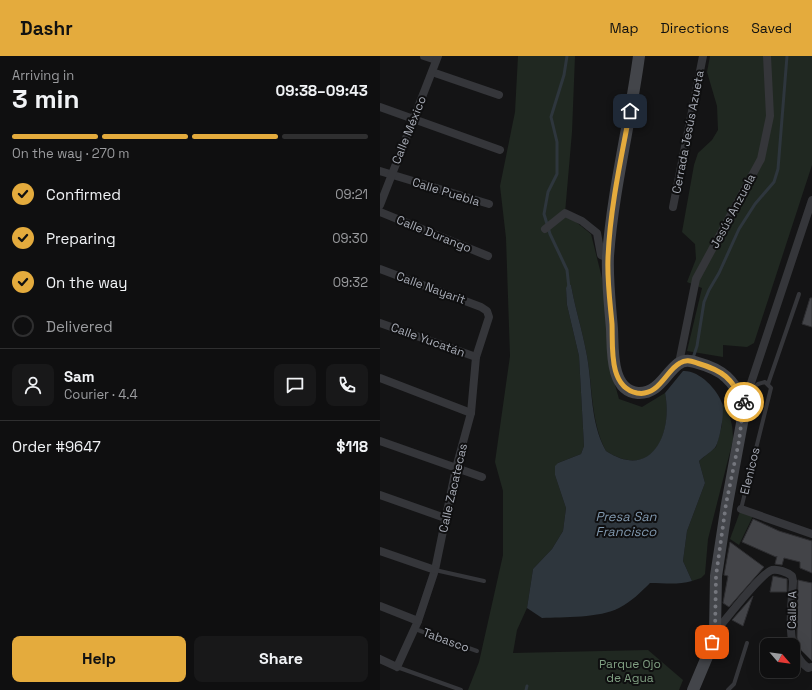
<!DOCTYPE html>
<meta charset="utf-8">
<style>
body{margin:0;font-family:"Space Grotesk",sans-serif;background:#181819;color:#f1f3f6;height:100vh;display:flex;flex-direction:column;font-size:15px;white-space:nowrap}
*{box-sizing:border-box;margin:0}
p{font-size:13px;color:#9b9c9f}
.icon{flex:none;width:22px;height:22px;fill:none;stroke:currentColor;stroke-width:2;stroke-linecap:round;stroke-linejoin:round}
.map{position:relative;flex:1;overflow:hidden}
.panel{display:flex;flex-direction:column;background:#0f0f10;width:380px}
.panel>*{flex:none}
.needle{width:26px;rotate:118deg}
.controls{position:absolute;left:380px;top:582px;display:grid;gap:8px}
.controls a{display:grid;place-items:center;width:40px;height:40px;border-radius:8px;background:#0f0f10;box-shadow:0 4px 16px #0002,0 0 0 1px #2f2f30;font-size:20px}
.pin{position:absolute;display:grid;place-items:center;width:34px;height:34px;color:#fff;margin:-17px;border-radius:8px;box-shadow:0 2px 6px #0006}
.courier{position:absolute;display:grid;place-items:center;width:40px;height:40px;margin:-20px;border:3px solid #e4ab3d;border-radius:50%;background:#fff;color:#222;box-shadow:0 1px 5px #0007}
.overview em{font-style:normal;font-weight:600}
.overview div{display:flex;flex-direction:column-reverse}
.overview{display:flex;align-items:center;justify-content:space-between;height:68px;padding:0 12px}
h1{font-size:26px;font-weight:600;line-height:30px}
.bar{display:grid;grid-template-columns:repeat(4,1fr);gap:6px 4px;align-content:center;height:48px;padding:0 12px}
.bar i{height:5px;border-radius:3px;background:#2f2f30}
.bar .selected{background:#e4ab3d}
.bar p{grid-column:span 4}
.line{display:flex;align-items:center;gap:10px;padding:0 12px;border-top:1px solid #2f2f30}
.line div{flex:1}
.round{display:grid;place-items:center;flex:none;width:42px;height:42px;border-radius:8px;background:#181819}
ol{padding:0 12px;list-style:none}
li{display:flex;align-items:center;gap:12px;height:44px}
li p{margin-inline-start:auto}
li .icon{padding:4px;border-radius:50%;background:#e4ab3d;color:#111;stroke-width:4}
li:last-child{color:#9b9c9f}
li i{width:22px;height:22px;border:2px solid #2f2f30;border-radius:50%}
.primary-button{display:flex;gap:8px;margin-top:auto;padding:8px 12px}
.primary-button a{flex:1;height:46px;border-radius:8px;background:#e4ab3d;color:#111;font-size:16px;font-weight:600;line-height:46px;text-align:center}
.primary-button a+a{background:#181819;color:#f1f3f6}
header{display:flex;align-items:center;gap:24px;box-sizing:border-box;height:56px;padding:0 20px;background:#e4ab3d;color:#111}
header strong{font-size:19px}
nav{display:flex;gap:22px;margin-inline-start:auto;font-size:14px}
main{display:flex;flex:1;min-height:0}
.map>svg:first-child{display:block}
.green{fill:#202821}
.water{fill:#2e363d}
.lines{fill:none;stroke-linecap:round;stroke-linejoin:round}
.stream{stroke:#2e363d;stroke-width:3}
.building{fill:#434448;stroke:#2e2e31}
.lane{stroke:#35363a;stroke-width:4}
.street{stroke:#35363a;stroke-width:8}
.secondary{stroke:#43454a;stroke-width:12}
.done{stroke:#74767d;stroke-width:4;stroke-dasharray:0 7.2}
.route{stroke:#e4ab3d;stroke-width:5}
.labels{text-anchor:middle;stroke-width:4;stroke-linejoin:round;paint-order:stroke}
.street-label{font-size:12px;fill:#a7abb5;stroke:#0f0f10}
.park-label{font-size:12px;fill:#7f9e81;stroke:#0f0f10}
.water-label{font-size:13px;font-style:italic;fill:#8098ae;stroke:#0f0f10}
</style>
<header>
<strong>Dashr</strong>
<nav><a>Map</a><a>Directions</a><a>Saved</a></nav>
</header>
<main>
<section class="panel">
<div class="overview"><div><h1>3 min</h1><p>Arriving in</p></div><em>09:38–09:43</em></div>
<div class="bar"><i class="selected"></i><i class="selected"></i><i class="selected"></i><i></i><p>On the way · 270 m</p></div>
<ol>
<li><svg class="icon" aria-label="check" viewBox="0 0 24 24"><path d="M5 12l5 5 9-10"/></svg>Confirmed<p>09:21</p></li>
<li><svg class="icon" aria-label="check" viewBox="0 0 24 24"><path d="M5 12l5 5 9-10"/></svg>Preparing<p>09:30</p></li>
<li><svg class="icon" aria-label="check" viewBox="0 0 24 24"><path d="M5 12l5 5 9-10"/></svg>On the way<p>09:32</p></li>
<li><i></i>Delivered</li>
</ol>
<div class="line" style="height:72px"><a class="round"><svg class="icon" aria-label="person" viewBox="0 0 24 24"><circle cx="12" cy="8" r="4"/><path d="M4 21q1-7 8-7t8 7"/></svg></a><div><b>Sam</b><p>Courier · 4.4</p></div><a class="round"><svg class="icon" aria-label="chat" viewBox="0 0 24 24"><path d="M4 5h16v11H9l-5 4z"/></svg></a><a class="round"><svg class="icon" aria-label="phone" viewBox="0 0 24 24"><path d="M5 4h4l2 5-3 2q2 4 5 5l2-3 5 2v4C11 20 4 13 5 4z"/></svg></a></div>
<div class="line" style="height:52px"><div>Order #9647</div><b>$118</b></div>
<div class="primary-button"><a>Help</a><a>Share</a></div>
</section>
<div class="map">
<svg width="432" height="634" viewBox="0 0 432 634">
<rect width="100%" height="100%" fill="#141415"/>
<g class="green">
<path d="M138,0h57l-3,76 -7,81 26,21 11,44 9,92 8,29 23,8 23,-14c8,40 -12,88 -59,58 -16,-30 -13,-67 -20,-100 -4,-22 -11,-43 -15,-66l-5,3 1,17 12,51 5,90 -3,8 -23,9 -3,12 11,33 -3,23 -11,18 -19,20 -6,39 -10,22 -4,23 135,-3 35,30 -4,10h-211l11,-28 24,-107v-64l-8,-29 15,-106 -4,-118 -6,-52 15,-74z"/>
<polygon points="330,0 432,0 432,109 374,287 367,291 343,289 343,301 307,295 322,232 307,226 316,203 315,188 302,176 314,109 318,97 332,84 338,74 337,50 327,16"/>
<path d="M342,347c9,11 11,23 11,37l-25,99 -3,35 -4,4 -9,3 -9,-20 4,-30 18,-48 -6,-22 17,-14 6,-22z"/>
<polygon points="361,453 374,458 359,489 350,483"/>
</g>
<path class="water" d="M188,228l3,1c4,23 11,44 15,66 7,33 3,70 20,100 46,30 67,-18 59,-58l18,-22c16,-1 34,18 39,32 3,9 -2,35 -6,43 -3,5 -12,10 -17,15l6,22 -18,48 -4,30 9,20c-14,4 -27,2 -42,2 -9,9 -19,19 -31,25 -19,10 -56,9 -77,10l-15,-10 6,-39 19,-20 11,-18 3,-23 -11,-33v-9l3,-3 23,-9 3,-8 -5,-90 -12,-51 -1,-17z"/>
<g class="lines">
<g class="stream">
<polyline points="187,0 184,19 171,61 177,86 177,118 168,136 164,158 170,178 187,214 189,232"/>
<polyline points="313,302 317,290 324,246 329,234 339,217 359,173 375,148 394,126 398,113 407,0"/>
<polyline points="146,634 147,630"/>
</g>
</g>
<g class="building">
<polygon points="430,242 432,242 432,271 422,268"/>
<polygon points="373,463 399,475 432,485 432,517 420,512 420,506 404,502 402,509 395,508 397,500 396,501 362,486"/>
<polygon points="350,486 384,511 349,551 343,547 348,520 344,519"/>
<polygon points="393,520 407,523 407,536 390,536"/>
<polygon points="418,524 432,527 432,605 421,594 417,582"/>
<polygon points="373,540 363,570 352,564"/>
</g>
<g class="lines">
<g class="lane">
<polyline points="388,328 419,238"/>
<polyline points="361,453 391,332 385,326 378,328 371,334"/>
<polyline points="55,514 104,525"/>
<polyline points="35,573 97,595"/>
<polyline points="17,611 81,634"/>
<polyline points="348,634 354,628 367,587"/>
</g>
<g class="street">
<polyline points="44,0 56,4"/>
<polyline points="52,16 119,39"/>
<polyline points="0,51 120,94"/>
<polyline points="0,115 109,148"/>
<polyline points="0,149 58,0"/>
<polyline points="293,151 323,0"/>
<polyline points="0,156 108,200"/>
<polyline points="165,173 185,157 202,165 217,177 221,199 228,202"/>
<polyline points="0,213 101,251 107,255 109,261 96,301 91,357 76,412 55,514 38,565 17,611 0,603"/>
<polyline points="0,267 96,301"/>
<polyline points="299,307 316,223 381,103 390,60 387,0"/>
<polyline points="0,322 91,357"/>
<polyline points="368,336 432,144"/>
<polyline points="0,385 102,421"/>
<polyline points="0,439 65,462"/>
<polyline points="361,453 432,478"/>
<polyline points="0,495 55,514"/>
<polyline points="0,550 38,565"/>
<path d="M335,576c10,-11 45,-58 57,-62 6,-1 15,2 20,6l1,5c-1,26 -10,69 15,87l4,-1"/>
</g>
<g class="secondary">
<path d="M259,0c-9,67 -26,133 -31,200 -1,24 2,49 4,73 1,19 -2,62 26,64 20,1 27,-19 40,-29 7,-5 13,-3 20,-1 26,7 34,17 47,40"/>
<polyline points="313,634 329,596 335,576 336,520 347,448 367,340"/>
</g>
</g>
<g class="lines">
<polyline class="done" points="332,586 335,576 336,520 346,448 359,385 364,346"/>
<path class="route" d="M250,55c-9,48 -20,97 -22,147 -1,22 2,44 4,66 1,22 -4,63 25,69 22,4 29,-23 43,-30 6,-4 11,-2 17,0 27,8 34,15 47,39"/>
</g>
<g class="labels">
<g class="street-label">
<text transform="translate(29 74) rotate(-68)" y="4">Calle México</text>
<text transform="translate(308 76) rotate(-79)" y="4">Cerrada Jesús Azueta</text>
<text transform="translate(66 136) rotate(17)" y="4">Calle Puebla</text>
<text transform="translate(353 155) rotate(-62)" y="4">Jesús Anzuela</text>
<text transform="translate(54 178) rotate(22)" y="4">Calle Durango</text>
<text transform="translate(51 232) rotate(20)" y="4">Calle Nayarit</text>
<text transform="translate(48 284) rotate(20)" y="4">Calle Yucatán</text>
<text transform="translate(370 415) rotate(-76)" y="4">Elenicos</text>
<text transform="translate(73 432) rotate(-77)" y="4">Calle Zacatecas</text>
<text transform="translate(412 554) rotate(-89)" y="4">Calle A</text>
<text transform="translate(66 584) rotate(20)" y="4">Tabasco</text>
</g>
<g class="park-label">
<text x="250" y="612">Parque Ojo<tspan x="250" dy="14">de Agua</tspan></text>
</g>
<g class="water-label">
<text x="246" y="465">Presa San<tspan x="246" dy="15">Francisco</tspan></text>
</g>
</g>
</svg>
<div class="controls">
<a><svg class="needle" viewBox="-14 -14 28 28"><path d="M0-13l5 13h-10z" fill="#e53935"/><path d="M0 13l5-13h-10z" fill="#9b9c9f"/></svg></a>
</div>
<div class="pin" style="left:332px;top:586px;background:#ea580c"><svg class="icon" aria-label="bag" viewBox="0 0 24 24"><path d="M5 8h14l-1 12H6zM9 8a3 3 0 0 1 6 0"/></svg></div>
<div class="pin" style="left:250px;top:55px;background:#1f2937"><svg class="icon" aria-label="home" viewBox="0 0 24 24"><path d="M3 11l9-7 9 7M6 9v11h12V9"/></svg></div>
<div class="courier" style="left:364px;top:346px"><svg class="icon" aria-label="bike" viewBox="0 0 24 24"><circle cx="6" cy="16" r="4"/><circle cx="18" cy="16" r="4"/><path d="M6 16l4-8h5l3 8M10 8l3 8H6M13 5h3"/></svg></div>
</div>
</main>
